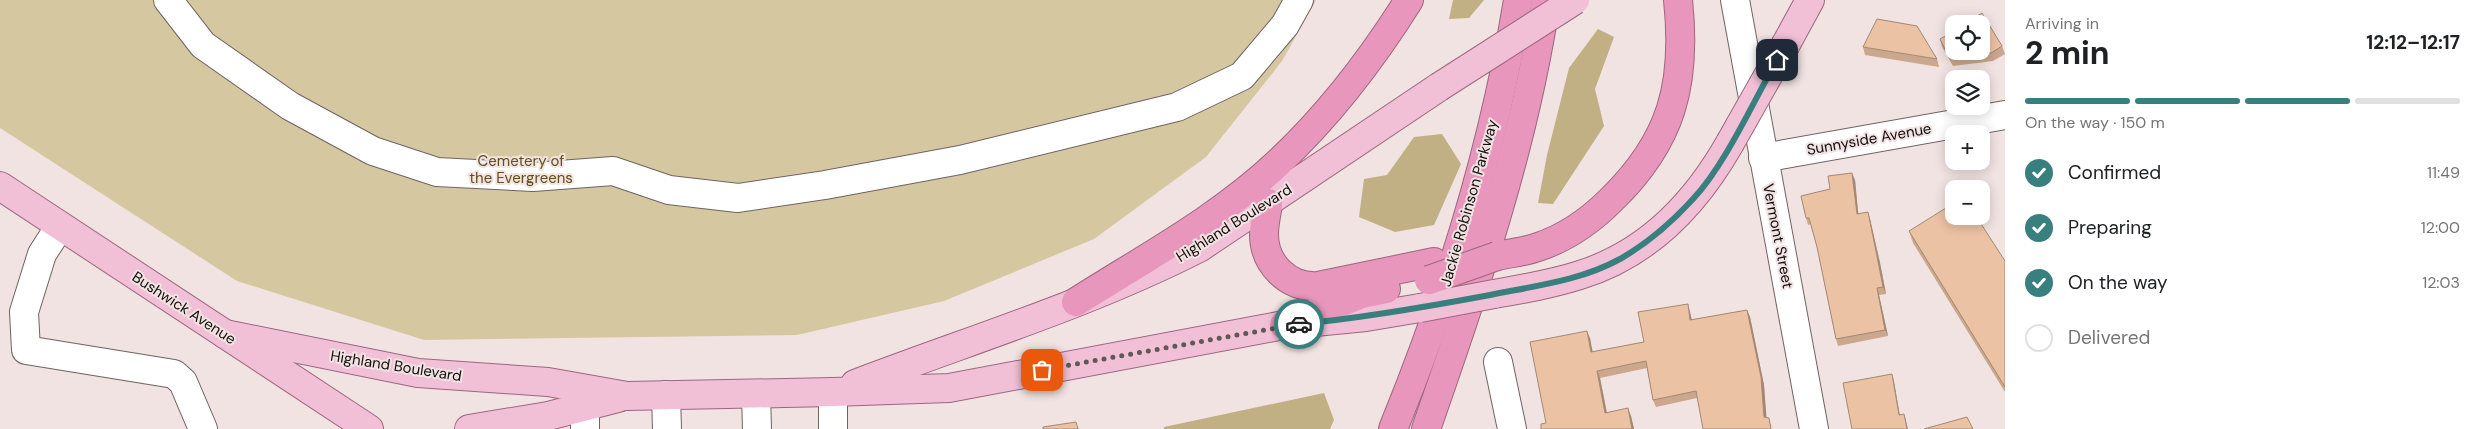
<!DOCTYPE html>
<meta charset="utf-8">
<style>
body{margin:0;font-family:"DM Sans",sans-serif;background:#f6f6f6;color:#202124;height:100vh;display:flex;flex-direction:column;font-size:19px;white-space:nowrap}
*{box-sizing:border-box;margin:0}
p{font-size:16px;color:#757577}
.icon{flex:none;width:28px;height:28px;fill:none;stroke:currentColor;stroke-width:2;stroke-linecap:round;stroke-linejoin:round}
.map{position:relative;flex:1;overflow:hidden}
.panel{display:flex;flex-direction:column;background:#fff;width:475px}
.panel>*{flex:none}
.tools{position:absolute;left:1945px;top:15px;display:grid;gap:10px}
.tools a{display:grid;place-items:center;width:45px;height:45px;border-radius:10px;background:#fff;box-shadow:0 2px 12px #0003;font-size:25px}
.pin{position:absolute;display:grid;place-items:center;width:42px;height:42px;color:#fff;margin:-21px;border-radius:10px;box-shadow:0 2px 8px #0006}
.courier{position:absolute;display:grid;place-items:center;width:50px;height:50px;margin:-25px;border:4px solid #38807e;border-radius:50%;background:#fff;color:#222;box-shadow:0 1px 6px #0007}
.overview em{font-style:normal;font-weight:700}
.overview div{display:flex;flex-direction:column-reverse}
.overview{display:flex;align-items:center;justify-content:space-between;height:85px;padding:0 20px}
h1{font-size:32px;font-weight:700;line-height:38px}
.bar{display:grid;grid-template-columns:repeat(4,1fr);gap:8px 5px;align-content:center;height:60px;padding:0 20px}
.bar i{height:6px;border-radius:4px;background:#e0e0e0}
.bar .active{background:#38807e}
.bar p{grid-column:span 4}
ol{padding:0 20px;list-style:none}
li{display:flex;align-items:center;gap:15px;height:55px}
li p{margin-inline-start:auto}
li .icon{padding:5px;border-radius:50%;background:#38807e;color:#fff;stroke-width:4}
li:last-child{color:#757577}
li i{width:28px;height:28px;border:2px solid #e0e0e0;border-radius:50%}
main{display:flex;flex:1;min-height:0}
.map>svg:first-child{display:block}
.green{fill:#d5c8a1}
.forest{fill:#c0b084}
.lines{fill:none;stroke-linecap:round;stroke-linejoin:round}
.minor-casing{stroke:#6f6362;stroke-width:30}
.major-casing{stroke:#9d667e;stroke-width:30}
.highway-casing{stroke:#9d667e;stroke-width:30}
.minor{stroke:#fff;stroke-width:28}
.major{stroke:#f1c0d7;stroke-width:28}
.highway{stroke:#e896bc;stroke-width:28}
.major-bridge-casing{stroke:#9d667e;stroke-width:30;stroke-linecap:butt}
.highway-bridge-casing{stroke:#9d667e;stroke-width:30;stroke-linecap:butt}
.major-bridge{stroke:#f1c0d7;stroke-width:28}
.highway-bridge{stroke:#e896bc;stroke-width:28}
.wall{fill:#caa78d}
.shaded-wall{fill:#a48873}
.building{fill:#ebc2a4;stroke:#a48873}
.done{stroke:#5f5857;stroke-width:5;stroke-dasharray:0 9}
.route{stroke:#38807e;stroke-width:6}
.labels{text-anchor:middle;stroke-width:4;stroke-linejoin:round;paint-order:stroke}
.street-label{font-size:15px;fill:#110d0c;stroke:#f1e3e2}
.park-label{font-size:15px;fill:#604f19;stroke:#f1e3e2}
</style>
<main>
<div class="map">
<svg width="2005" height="429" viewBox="0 0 2005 429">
<rect width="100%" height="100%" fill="#f1e3e2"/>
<polygon class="green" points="0,0 1316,0 1282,61 1206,157 1094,239 944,301 797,335 424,340 237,281 0,128"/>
<g class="forest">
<polygon points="1453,0 1484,0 1469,18 1449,19"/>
<polygon points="1598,29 1614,37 1595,89 1604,126 1553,204 1538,203 1547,155 1569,68"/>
<polygon points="1442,134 1461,164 1434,225 1395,232 1359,217 1364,179 1387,175 1414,137"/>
<polygon points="1324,393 1334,420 1330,429 1164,429 1164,427"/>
</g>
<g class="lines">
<g class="minor-casing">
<g id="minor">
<polyline points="168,0 203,45 290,106 373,151 437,172 533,177 613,171 669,190 738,198 825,185 960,160 1177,107 1242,76 1285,25 1299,0"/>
<polyline points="1735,0 1814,429"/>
<polyline points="1763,158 2005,115"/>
<polyline points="60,226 42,254 24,312 26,350 174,374 183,382 203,429"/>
<polyline points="1498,362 1512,429"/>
<polyline points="833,392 833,429"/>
<polyline points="756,394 757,429"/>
<polyline points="666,395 667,429"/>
<polyline points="585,429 585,406"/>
</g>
</g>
<g class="major-casing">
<g id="major">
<polyline points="1786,44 1810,0"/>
<polyline points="0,186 369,429"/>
<path d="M1494,294c29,-5 58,-10 86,-19 68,-21 116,-72 150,-132"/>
<polyline points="225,334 418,373 548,382 627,396 833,392 949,388 1284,325 1366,317 1420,308"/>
<path d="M855,384c115,-44 234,-80 344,-136l240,-161"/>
<polyline points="469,429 548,416 618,398"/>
</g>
</g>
<g class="highway-casing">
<g id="highway">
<path d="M1268,203c-1,10 -4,20 -4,31 0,30 24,54 54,52l116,-24"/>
<path d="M1497,256c13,-3 28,-4 41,-9 27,-9 53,-27 73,-47 61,-59 76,-116 67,-200"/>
<path d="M1076,302c69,-44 144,-84 203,-140 50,-47 93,-103 130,-162"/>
<polyline points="1284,325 1362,294 1386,289"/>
<path d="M1393,429c56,-137 101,-282 125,-429"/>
<path d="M1426,429c49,-140 98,-281 120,-429"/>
</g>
</g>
<use href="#minor" class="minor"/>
<use href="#major" class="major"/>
<use href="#highway" class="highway"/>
<g class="major-bridge-casing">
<g id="major-bridge">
<polyline points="1439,87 1575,0"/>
<polyline points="1730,143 1786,44"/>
<polyline points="1420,308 1494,294"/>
</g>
</g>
<g class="highway-bridge-casing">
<polyline id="highway-bridge" points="1429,280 1497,256"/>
</g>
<use href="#major-bridge" class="major-bridge"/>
<use href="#highway-bridge" class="highway-bridge"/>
</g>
<g class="wall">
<polygon points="1940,39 2002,46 2005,54 1993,61 1953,66 1942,47"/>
<polygon points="1863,47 1937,59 1939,67 1865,55"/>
<polygon points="1855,180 1858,214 1870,219 1880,263 1886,294 1879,295 1888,336 1838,346 1836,339 1817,247 1811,224 1808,225 1806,218 1830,189"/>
<polygon points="1909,231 2005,261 2005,392 1913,243"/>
<polygon points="1747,310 1750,317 1764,385 1766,418 1772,426 1697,398 1656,407 1653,400 1647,368 1600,378 1607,412 1631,416 1634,429 1541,429 1546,423 1590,338 1592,352 1644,342 1690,312 1692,320"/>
</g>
<g class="shaded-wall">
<polygon points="1852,173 1855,180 1859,221 1857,214"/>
<polygon points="1868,212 1870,219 1880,263 1886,294 1883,287"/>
<polygon points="1877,288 1879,295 1888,336 1885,330"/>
<polygon points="1688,304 1690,312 1693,328 1690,320"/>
<polygon points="1747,310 1750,317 1764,385 1767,424 1764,417"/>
<polygon points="1587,331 1590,338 1594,359 1591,352"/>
<polygon points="1597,371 1600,378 1608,420 1605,413"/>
<polygon points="1892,374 1894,381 1901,422 1899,415"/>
<polygon points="1628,408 1631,416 1634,429 1632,429"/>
<polygon points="1904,414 1906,421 1908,429 1907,429"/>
</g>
<g class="building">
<polygon points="1982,13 2002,46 1991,53 1950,59 1940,39 1954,31 1954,51 1981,51 1981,24 1965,24"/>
<polygon points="1877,19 1917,26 1937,59 1863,47"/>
<polygon points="1852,173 1857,214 1868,212 1877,256 1883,287 1877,288 1885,330 1836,339 1817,247 1809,218 1806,218 1801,196 1830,189 1828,176"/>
<polygon points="1954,203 1954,216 1976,216 2005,261 2005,387 1909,231"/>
<polygon points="1688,304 1690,320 1747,310 1761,377 1764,417 1769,418 1771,429 1703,429 1696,391 1653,400 1646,361 1597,371 1605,413 1628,408 1632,429 1541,429 1541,424 1546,423 1530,342 1587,331 1591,352 1644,342 1638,312"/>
<polygon points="1892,374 1899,415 1904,414 1907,429 1852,429 1843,383"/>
<polygon points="1967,417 1973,429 1924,429"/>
<polygon points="1076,422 1078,429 1043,429 1043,427"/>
</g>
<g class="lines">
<polyline class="done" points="1042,370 1299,324"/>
<path class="route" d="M1299,324c65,-6 127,-17 191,-29 44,-9 90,-14 130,-36 28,-16 52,-37 73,-60 32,-34 60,-97 84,-139"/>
</g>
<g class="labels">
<g class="street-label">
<text transform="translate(1869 139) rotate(-10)" y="5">Sunnyside Avenue</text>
<text transform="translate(1469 203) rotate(-74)" y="5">Jackie Robinson Parkway</text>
<text transform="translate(1234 223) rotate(-32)" y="5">Highland Boulevard</text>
<text transform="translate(1778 236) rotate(79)" y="5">Vermont Street</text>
<text transform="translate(184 308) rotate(33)" y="5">Bushwick Avenue</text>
<text transform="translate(396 366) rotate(9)" y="5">Highland Boulevard</text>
</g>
<g class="park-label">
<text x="521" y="166">Cemetery of<tspan x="521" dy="17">the Evergreens</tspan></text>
</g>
</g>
</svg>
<div class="tools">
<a><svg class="icon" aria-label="locate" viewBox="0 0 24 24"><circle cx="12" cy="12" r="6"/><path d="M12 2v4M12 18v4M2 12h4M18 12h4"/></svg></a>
<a><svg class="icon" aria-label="layers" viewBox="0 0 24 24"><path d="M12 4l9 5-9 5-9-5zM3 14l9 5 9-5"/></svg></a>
<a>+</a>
<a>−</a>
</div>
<div class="pin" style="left:1042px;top:370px;background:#ea580c"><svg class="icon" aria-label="bag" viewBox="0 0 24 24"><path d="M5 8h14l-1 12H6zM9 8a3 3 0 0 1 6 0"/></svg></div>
<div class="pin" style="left:1777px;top:60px;background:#1f2937"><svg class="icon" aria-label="home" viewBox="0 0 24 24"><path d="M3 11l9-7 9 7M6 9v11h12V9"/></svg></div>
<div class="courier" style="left:1299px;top:324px"><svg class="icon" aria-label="car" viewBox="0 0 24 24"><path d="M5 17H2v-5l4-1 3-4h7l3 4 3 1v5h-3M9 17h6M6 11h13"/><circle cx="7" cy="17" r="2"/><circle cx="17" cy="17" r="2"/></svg></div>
</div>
<section class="panel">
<div class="overview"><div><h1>2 min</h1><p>Arriving in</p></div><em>12:12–12:17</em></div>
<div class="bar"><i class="active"></i><i class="active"></i><i class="active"></i><i></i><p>On the way · 150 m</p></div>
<ol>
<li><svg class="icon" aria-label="check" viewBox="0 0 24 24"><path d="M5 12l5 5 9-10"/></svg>Confirmed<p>11:49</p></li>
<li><svg class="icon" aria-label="check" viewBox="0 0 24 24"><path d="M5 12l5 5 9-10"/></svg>Preparing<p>12:00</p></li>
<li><svg class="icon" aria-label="check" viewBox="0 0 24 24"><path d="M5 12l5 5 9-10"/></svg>On the way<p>12:03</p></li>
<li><i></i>Delivered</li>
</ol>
</section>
</main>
